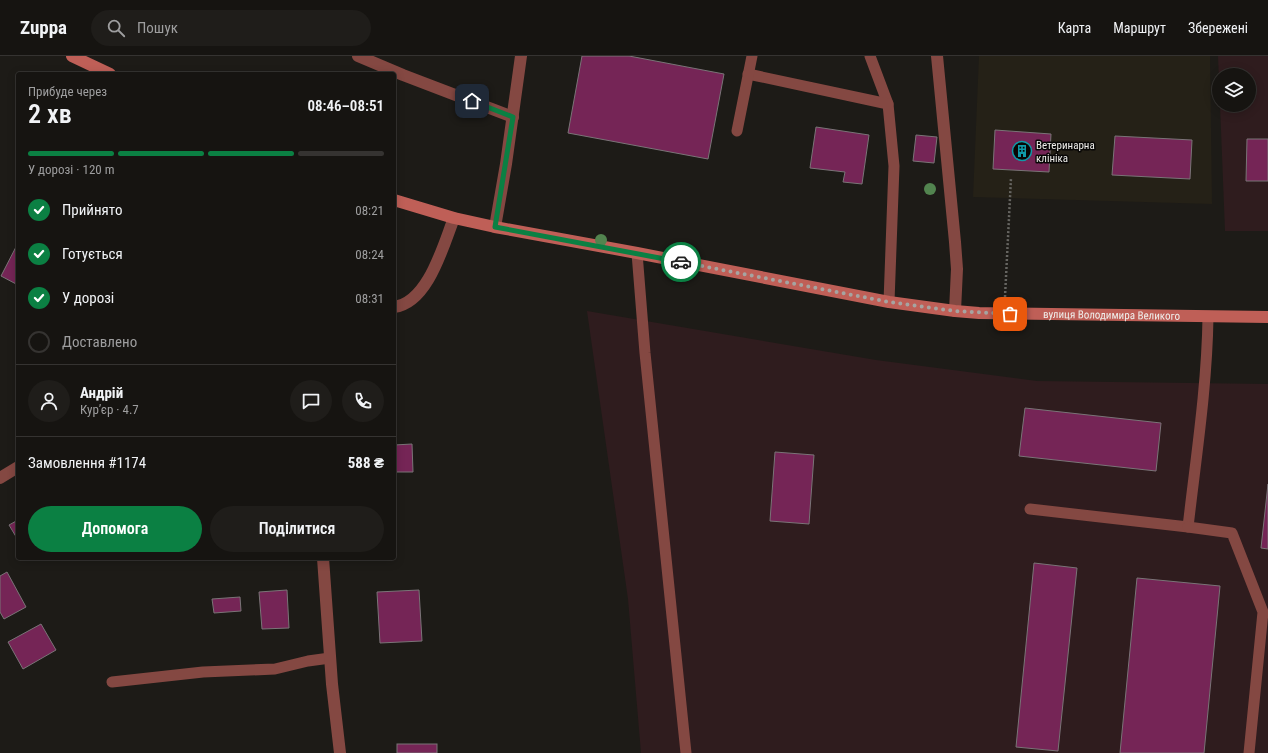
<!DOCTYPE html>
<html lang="uk">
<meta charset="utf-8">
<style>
body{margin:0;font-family:"Roboto Condensed",sans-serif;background:#1f1d1a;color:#f1f3f6;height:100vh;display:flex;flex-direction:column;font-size:15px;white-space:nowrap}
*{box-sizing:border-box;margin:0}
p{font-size:13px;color:#9e9e9f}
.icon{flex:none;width:22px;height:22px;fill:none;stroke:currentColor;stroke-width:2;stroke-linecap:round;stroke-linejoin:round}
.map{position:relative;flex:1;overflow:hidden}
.drawer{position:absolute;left:16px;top:16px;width:380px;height:488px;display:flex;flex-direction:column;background:#161411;border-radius:4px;box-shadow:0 2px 10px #0003,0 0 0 1px #353331}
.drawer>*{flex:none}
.controls{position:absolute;left:1212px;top:12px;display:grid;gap:8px}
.controls a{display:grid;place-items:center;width:44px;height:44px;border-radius:50%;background:#161411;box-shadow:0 2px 10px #0003,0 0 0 1px #353331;font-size:20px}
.pin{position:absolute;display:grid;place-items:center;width:34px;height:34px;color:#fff;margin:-17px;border-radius:8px;box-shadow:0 2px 6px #0006}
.courier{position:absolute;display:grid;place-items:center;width:40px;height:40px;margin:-20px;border:3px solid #0b8043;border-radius:50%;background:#fff;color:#222;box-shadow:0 1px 5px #0007}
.head em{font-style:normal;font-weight:600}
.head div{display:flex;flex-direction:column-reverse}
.head{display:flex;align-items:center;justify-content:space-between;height:68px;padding:0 12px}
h1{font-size:26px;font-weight:600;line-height:30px}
.bar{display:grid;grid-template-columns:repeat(4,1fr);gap:6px 4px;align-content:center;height:48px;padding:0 12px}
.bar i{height:5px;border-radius:3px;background:#353331}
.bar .selected{background:#0b8043}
.bar p{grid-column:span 4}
.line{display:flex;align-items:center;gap:10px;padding:0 12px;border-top:1px solid #353331}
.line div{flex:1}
.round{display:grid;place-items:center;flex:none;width:42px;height:42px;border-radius:21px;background:#1f1d1a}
ol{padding:0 12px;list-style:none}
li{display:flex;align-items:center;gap:12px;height:44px}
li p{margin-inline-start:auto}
li .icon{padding:4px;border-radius:50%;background:#0b8043;color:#fff;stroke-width:4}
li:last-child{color:#9e9e9f}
li i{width:22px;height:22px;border:2px solid #353331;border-radius:50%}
.primary-button{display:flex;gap:8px;margin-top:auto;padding:8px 12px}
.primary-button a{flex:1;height:46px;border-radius:24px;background:#0b8043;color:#fff;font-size:16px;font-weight:600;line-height:46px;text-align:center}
.primary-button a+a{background:#1f1d1a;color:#f1f3f6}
header{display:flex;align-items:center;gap:24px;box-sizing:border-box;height:56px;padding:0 20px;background:#161411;border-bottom:1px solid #353331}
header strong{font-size:19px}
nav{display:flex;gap:22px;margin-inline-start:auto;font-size:14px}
.search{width:280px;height:36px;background:#1f1d1a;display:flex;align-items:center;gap:10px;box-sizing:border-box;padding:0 14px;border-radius:22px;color:#9e9e9f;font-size:15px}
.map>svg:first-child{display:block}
.built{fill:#252117}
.industrial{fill:#2f1c1e}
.building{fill:#752556;stroke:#7a7477}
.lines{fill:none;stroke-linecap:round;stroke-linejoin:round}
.path{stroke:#666561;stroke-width:2.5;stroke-dasharray:2 2;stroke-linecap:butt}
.lane{stroke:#844842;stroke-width:11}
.street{stroke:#844842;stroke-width:12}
.secondary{stroke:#bf5f57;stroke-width:12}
.tree{fill:#52844f}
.done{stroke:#a6a4a1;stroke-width:4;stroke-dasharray:0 7.2}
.route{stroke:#0b8043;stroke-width:5}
.labels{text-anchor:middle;stroke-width:3;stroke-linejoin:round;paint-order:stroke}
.poi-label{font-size:11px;fill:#efeeeb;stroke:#070605;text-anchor:start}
.street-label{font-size:11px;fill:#efeeeb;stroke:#070605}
</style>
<header>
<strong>Zuppa</strong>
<div class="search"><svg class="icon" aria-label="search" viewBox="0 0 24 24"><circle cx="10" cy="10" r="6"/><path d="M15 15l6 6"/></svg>Пошук</div>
<nav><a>Карта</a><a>Маршрут</a><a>Збережені</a></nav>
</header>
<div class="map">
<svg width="1268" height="697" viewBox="0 0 1268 697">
<rect width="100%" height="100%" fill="#1d1b17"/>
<polygon class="built" points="979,0 1210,0 1212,148 973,141"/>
<g class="industrial">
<polygon points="1218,0 1268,0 1268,175 1225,175 1220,49 1249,49 1249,19 1219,19 1219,24"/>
<polygon points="587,255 876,304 1037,325 1268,328 1268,697 641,697 628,543"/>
</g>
<g class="building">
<polygon points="582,0 629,0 724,18 708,103 568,77"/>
<polygon points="816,71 869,79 862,128 843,126 845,116 810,112"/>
<polygon points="995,74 1051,78 1049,116 993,113"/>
<polygon points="916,79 937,81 934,107 913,105"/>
<polygon points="1115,80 1192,84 1190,123 1112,119"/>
<polygon points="1247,83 1268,83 1268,125 1246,125"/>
<polygon points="18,187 18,229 1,220"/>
<polygon points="1025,352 1161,367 1156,415 1019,400"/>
<polygon points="412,388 413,416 394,416 394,389"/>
<polygon points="775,396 814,399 809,468 770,465"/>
<polygon points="1268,428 1268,493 1261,492"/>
<polygon points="18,464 18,484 9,469"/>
<polygon points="1034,507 1077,512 1058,695 1016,691"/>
<polygon points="7,516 26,551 4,563 0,556 0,520"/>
<polygon points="1137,522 1220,530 1204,697 1120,697"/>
<polygon points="287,534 289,572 262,573 259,536"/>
<polygon points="419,534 422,585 380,587 377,536"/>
<polygon points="240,541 241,555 214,557 212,543"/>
<polygon points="41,568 56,594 23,613 8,586"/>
<rect x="397" y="688" width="40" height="9"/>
</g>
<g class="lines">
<polyline class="path" points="1005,241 1011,122"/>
<g class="lane">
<polyline points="870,0 888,48"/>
<polyline points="748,18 888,48 894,110 889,246"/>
<polyline points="737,75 752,0"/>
<polyline points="637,197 645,297 686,697"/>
<path d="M1030,453l158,18c8,-70 19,-140 20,-210"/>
<polyline points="1188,471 1232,477 1263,556 1249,697"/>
<polyline points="112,626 203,616 275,613 308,605 330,602"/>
</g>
<g class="street">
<polyline points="358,0 403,19 513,61"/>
<polyline points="937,0 955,186 957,213 955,255"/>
<polyline points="495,171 506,108 521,0"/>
<path d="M394,251c34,-4 49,-61 60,-89"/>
<polyline points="0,422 18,411"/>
<polyline points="323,502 332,628 340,697"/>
</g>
<g class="secondary">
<polyline points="72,0 110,18"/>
<path id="s1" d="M394,144l60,18 41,9 142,26 252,49 66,9 24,2 289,4"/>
</g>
</g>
<g class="tree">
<circle cx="930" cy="133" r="6"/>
<circle cx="601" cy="184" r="6"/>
</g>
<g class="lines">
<polyline class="done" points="681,206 889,246 955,255 1010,258"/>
<polyline class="route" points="472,45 513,61 495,171 681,206"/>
</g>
<defs>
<g id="building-ring" transform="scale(1)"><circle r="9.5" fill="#070605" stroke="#0f9aa8" stroke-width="1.5"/><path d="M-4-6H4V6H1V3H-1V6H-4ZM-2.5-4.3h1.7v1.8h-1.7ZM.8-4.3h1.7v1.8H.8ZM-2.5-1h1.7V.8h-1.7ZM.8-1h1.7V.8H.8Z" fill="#0f9aa8"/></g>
</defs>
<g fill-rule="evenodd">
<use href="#building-ring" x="1022" y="95"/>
</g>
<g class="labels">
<g class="poi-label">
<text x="1036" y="93">Ветеринарна<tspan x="1036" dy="13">клініка</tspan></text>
</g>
<g class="street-label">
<text dy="4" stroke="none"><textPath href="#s1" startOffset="729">вулиця Володимира Великого</textPath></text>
</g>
</g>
</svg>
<div class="controls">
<a><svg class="icon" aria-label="layers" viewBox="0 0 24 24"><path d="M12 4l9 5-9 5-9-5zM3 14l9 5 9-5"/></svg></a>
</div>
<div class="pin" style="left:1010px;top:258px;background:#ea580c"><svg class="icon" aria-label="bag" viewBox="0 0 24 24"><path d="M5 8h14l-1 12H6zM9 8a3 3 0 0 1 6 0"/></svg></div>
<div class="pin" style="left:472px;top:45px;background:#1f2937"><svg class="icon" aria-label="home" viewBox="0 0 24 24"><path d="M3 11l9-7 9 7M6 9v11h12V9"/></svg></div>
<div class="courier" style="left:681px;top:206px"><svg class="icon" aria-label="car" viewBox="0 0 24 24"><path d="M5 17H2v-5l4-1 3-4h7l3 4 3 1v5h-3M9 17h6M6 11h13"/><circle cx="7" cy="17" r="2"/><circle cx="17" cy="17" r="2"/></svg></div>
<section class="drawer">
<div class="head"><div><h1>2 хв</h1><p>Прибуде через</p></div><em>08:46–08:51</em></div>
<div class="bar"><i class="selected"></i><i class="selected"></i><i class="selected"></i><i></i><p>У дорозі · 120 m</p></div>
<ol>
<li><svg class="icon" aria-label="check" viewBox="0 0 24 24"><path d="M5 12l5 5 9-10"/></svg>Прийнято<p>08:21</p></li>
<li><svg class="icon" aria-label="check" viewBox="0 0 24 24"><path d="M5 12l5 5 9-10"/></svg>Готується<p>08:24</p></li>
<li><svg class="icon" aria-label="check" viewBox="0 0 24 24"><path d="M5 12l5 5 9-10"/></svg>У дорозі<p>08:31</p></li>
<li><i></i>Доставлено</li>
</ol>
<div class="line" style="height:72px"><a class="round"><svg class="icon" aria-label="person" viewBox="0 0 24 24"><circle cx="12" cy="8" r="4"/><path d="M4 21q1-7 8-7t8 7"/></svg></a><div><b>Андрій</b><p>Кур’єр · 4.7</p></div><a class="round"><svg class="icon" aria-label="chat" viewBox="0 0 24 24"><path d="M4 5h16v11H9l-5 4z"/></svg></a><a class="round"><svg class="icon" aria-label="phone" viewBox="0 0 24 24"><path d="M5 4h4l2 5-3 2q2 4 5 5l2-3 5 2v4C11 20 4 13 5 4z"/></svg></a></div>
<div class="line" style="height:52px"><div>Замовлення #1174</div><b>588 ₴</b></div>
<div class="primary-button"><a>Допомога</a><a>Поділитися</a></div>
</section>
</div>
